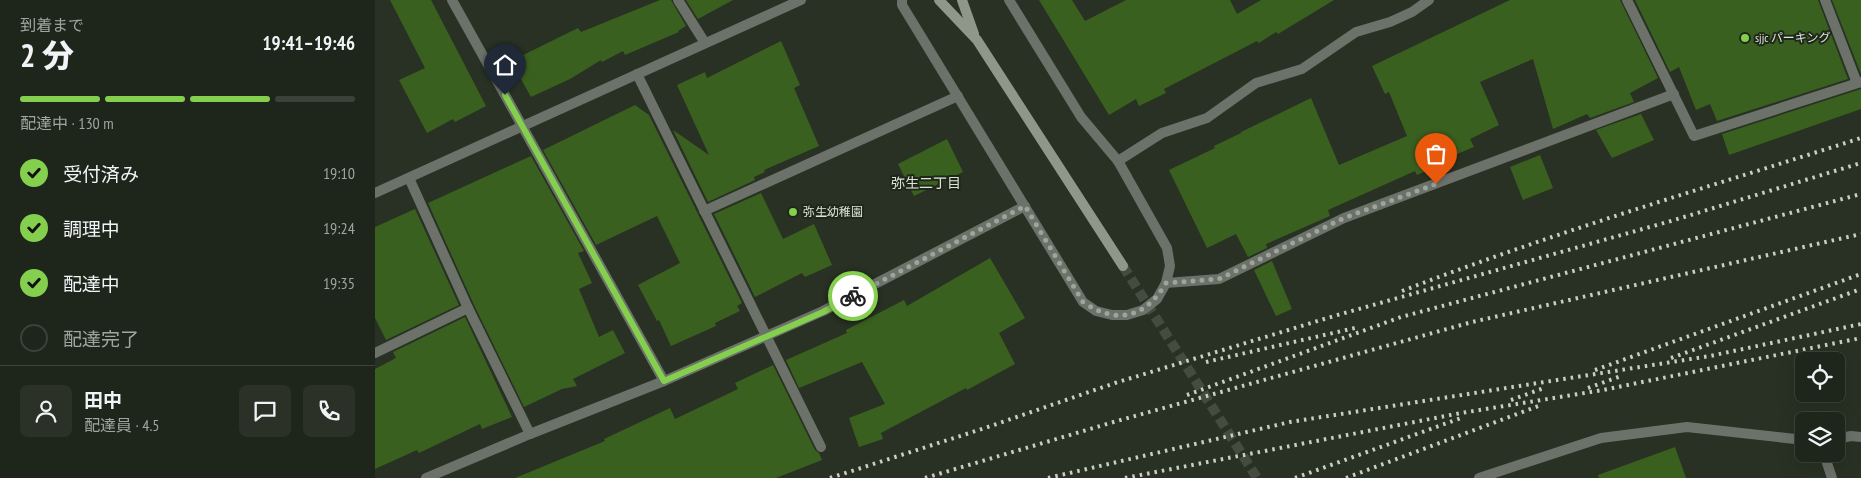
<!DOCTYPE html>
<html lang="ja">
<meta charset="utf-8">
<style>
body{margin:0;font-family:"PT Sans Narrow","Noto Sans JP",sans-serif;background:#2b3127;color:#f1f3f6;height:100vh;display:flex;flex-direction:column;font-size:19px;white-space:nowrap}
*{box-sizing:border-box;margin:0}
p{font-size:16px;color:#a1a5a2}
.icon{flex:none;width:28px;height:28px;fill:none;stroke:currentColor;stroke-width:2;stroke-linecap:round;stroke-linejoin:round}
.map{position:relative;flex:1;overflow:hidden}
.panel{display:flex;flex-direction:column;background:#1e251a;width:375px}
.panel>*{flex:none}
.fabs{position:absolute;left:1420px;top:352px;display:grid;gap:10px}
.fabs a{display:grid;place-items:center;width:50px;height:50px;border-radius:8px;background:#1e251a;box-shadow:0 5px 20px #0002,0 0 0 1px #3c4239;font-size:25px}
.pin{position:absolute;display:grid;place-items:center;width:42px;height:42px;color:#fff;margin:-51px -21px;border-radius:50% 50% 50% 0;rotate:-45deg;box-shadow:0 0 5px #0007}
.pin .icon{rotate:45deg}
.courier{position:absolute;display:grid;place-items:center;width:50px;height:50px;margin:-25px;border:4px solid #84cf4d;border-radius:50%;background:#fff;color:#222;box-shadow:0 1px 6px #0007}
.summary em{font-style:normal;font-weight:800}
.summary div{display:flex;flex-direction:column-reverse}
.summary{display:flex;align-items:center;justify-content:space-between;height:85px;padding:0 20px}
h1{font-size:32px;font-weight:800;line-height:38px}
.bar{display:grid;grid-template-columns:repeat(4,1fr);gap:8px 5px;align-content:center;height:60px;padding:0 20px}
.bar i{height:6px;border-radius:4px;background:#3c4239}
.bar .on{background:#84cf4d}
.bar p{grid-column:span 4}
.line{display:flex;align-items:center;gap:12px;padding:0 20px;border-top:1px solid #3c4239}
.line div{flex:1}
.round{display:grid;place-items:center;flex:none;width:52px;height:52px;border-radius:8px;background:#2b3127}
ol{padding:0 20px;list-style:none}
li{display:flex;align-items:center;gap:15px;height:55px}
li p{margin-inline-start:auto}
li .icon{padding:5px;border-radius:50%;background:#84cf4d;color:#111;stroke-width:4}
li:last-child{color:#a1a5a2}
li i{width:28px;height:28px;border:2px solid #3c4239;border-radius:50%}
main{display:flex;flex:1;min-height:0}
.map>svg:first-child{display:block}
.building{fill:#3a601f}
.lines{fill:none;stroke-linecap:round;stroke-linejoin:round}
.secondary-tunnel{stroke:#434c3e;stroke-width:10;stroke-dasharray:10 5;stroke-linecap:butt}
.lane{stroke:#6c716a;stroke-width:10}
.street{stroke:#6c716a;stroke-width:10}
.secondary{stroke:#8f978b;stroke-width:10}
.rail{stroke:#c9cfc5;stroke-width:4;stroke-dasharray:2.5 5;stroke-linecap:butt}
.done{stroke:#9da499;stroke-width:5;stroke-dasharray:0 9}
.route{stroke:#84cf4d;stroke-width:6}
.poi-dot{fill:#84cf4d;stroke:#1e2719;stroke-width:2}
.labels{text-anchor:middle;stroke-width:4;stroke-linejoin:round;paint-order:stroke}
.poi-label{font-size:12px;fill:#dce2d8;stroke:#1e2719;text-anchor:start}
.neighbourhood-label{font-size:14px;fill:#dce2d8;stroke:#1e2719}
</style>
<main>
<section class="panel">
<div class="summary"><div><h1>2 分</h1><p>到着まで</p></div><em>19:41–19:46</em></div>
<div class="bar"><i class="on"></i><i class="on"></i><i class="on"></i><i></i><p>配達中 · 130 m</p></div>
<ol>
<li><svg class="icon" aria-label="check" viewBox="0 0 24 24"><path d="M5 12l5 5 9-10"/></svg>受付済み<p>19:10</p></li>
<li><svg class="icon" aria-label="check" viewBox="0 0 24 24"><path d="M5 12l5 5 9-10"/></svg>調理中<p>19:24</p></li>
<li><svg class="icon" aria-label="check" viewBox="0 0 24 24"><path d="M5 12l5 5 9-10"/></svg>配達中<p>19:35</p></li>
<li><i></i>配達完了</li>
</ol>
<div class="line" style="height:90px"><a class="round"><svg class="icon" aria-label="person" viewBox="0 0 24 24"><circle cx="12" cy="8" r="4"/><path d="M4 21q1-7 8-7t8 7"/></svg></a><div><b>田中</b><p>配達員 · 4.5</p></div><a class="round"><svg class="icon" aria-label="chat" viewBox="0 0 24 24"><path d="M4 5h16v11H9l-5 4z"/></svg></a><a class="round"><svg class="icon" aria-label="phone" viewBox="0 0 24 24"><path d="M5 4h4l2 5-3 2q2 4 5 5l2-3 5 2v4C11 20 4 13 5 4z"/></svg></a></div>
</section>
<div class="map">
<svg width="1486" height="478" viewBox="0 0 1486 478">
<rect width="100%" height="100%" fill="#283123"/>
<g class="building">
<polygon points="15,0 56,0 111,106 80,122 78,119 52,133 24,80 50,68"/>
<polygon points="285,0 296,0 311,26 303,31 304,32 250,55 248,51 227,62 226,60 195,79 156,97 136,61 203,28 206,32"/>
<polygon points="311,0 358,0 323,19"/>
<polygon points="664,0 697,0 710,21 751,0 855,0 862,14 886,0 959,0 903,34 901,32 884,43 882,41 789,89 791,93 764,106 761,99 734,115"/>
<polygon points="1135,0 1245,0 1283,78 1255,93 1259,102 1215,118 1212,114 1178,129 1158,59 1105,82 1124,125 1095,139 1099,147 1070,159 1072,162 1042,175 1040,171 953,210 955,216 891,244 892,248 873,257 861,234 832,248 794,170 840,148 839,146 866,133 866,132 936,98 964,165 1032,136 1014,92 1010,94 997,66"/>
<polygon points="1260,0 1443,0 1473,79 1342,121 1335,104 1321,110 1304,67 1295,72"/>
<polygon points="1457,0 1486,0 1486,74"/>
<polygon points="406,41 425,85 419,88 444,146 389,170 390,172 379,177 380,180 333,202 298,130 334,155 302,85 330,72 332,78"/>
<polygon points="1486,89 1486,109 1354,155 1347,134"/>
<polygon points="260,105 274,115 367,303 362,306 365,311 340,323 341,326 296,346 284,320 282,321 263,285 305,263 282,216 221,245 168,150"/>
<polygon points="1266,114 1279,140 1237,158 1221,130"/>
<polygon points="572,139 588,172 539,196 523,164"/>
<polygon points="1165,155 1178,188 1148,200 1135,167"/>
<polygon points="156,156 209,251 203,253 217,283 204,289 224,337 238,330 250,353 198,379 202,386 187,389 149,407 99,305 53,203"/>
<polygon points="386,193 408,239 439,224 457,265 430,277 427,273 380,297 339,214"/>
<polygon points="40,209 84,305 11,340 0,318 0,227"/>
<polygon points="615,258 650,318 624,333 640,364 592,390 591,388 506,433 508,439 484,447 474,418 510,404 487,362 424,388 411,360 472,333 471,330 529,300 532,306"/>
<polygon points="897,261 917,309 901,316 879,270"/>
<polygon points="90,317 137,417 107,429 105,424 44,453 42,450 0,469 0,369 21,358 18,352"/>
<polygon points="398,365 440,450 444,453 447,460 401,478 140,478 230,441 229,439 295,408 300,419 363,389 360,383"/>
<polygon points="1300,447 1311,478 1224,478 1223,475"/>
</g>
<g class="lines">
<polyline class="secondary-tunnel" points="748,266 882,478"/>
<g class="lane">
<polyline points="303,0 330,43"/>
<polyline points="1450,0 1482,83"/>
<polyline points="262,74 446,447"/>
<polyline points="329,211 583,96"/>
</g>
<g class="street">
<polyline points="77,0 289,381"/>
<polyline points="527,0 527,5 708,302 721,311 737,315 752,315 768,310 782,299 791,283 795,266 792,248 743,161 706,117 634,0"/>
<polyline points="1252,0 1319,136 1486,82"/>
<polyline points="743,161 787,133 832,118 881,83 927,69 981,32 1015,22 1037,12 1054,0"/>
<polyline points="34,178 93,308 155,434"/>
<polyline points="0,193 426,0"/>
<polyline points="791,283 844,279 969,218 1299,94"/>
<polyline points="0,353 93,308"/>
<polyline points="1461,439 1476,436 1486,437"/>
<polyline points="1449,454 1457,478"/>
<polyline points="51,478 155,434 289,381 448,311 650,206"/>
<polyline points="1104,478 1226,438 1312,427 1429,440"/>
</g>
<g class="secondary">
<polyline points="564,0 602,40 748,266"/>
<polyline points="587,0 599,34"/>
</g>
<g class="rail">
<path d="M1027,291c150,-58 306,-104 459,-153"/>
<polyline points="1296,358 1486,289"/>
<polyline points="831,362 980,328"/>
<polyline points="1220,370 1486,274"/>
<polyline points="1213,388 1246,376"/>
<polyline points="812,395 1026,317 1486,194"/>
<polyline points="1136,400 1169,388"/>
<polyline points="455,478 610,428 740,383 959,316 1296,221 1486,163"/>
<polyline points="550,478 742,421 1097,322 1486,234"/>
<polyline points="673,478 915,422 1335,356 1486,324"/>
<polyline points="750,478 1086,413 1228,390 1486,338"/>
<polyline points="920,478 1086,418"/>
<polyline points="971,478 1166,405"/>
</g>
</g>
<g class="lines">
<path class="done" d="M478,296l172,-90 58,96c34,23 62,16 83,-19l53,-4 125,-61 92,-34"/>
<polyline class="route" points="130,95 289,381 448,312 478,296"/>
</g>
<g class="poi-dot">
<circle cx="1370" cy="38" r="5"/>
<circle cx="418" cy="212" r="5"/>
</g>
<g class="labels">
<g class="poi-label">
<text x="1380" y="42">sjjc パーキング</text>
<text x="428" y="216">弥生幼稚園</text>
</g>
<g class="neighbourhood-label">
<text x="551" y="188">弥生二丁目</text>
</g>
</g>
</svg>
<div class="fabs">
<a><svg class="icon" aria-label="locate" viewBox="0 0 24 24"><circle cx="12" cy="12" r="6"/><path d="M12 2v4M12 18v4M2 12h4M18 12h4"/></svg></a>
<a><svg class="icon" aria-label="layers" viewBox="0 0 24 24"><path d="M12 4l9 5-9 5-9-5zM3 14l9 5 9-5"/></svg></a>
</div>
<div class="pin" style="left:1061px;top:184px;background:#ea580c"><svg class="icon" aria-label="bag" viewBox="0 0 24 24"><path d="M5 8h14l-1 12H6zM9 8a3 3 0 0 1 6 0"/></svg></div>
<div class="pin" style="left:130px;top:95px;background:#1f2937"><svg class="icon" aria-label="home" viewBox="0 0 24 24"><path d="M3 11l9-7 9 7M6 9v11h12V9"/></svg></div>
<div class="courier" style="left:478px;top:296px"><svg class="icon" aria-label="bike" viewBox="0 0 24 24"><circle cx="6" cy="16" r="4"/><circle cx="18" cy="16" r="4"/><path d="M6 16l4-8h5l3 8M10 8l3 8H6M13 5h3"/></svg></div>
</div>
</main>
